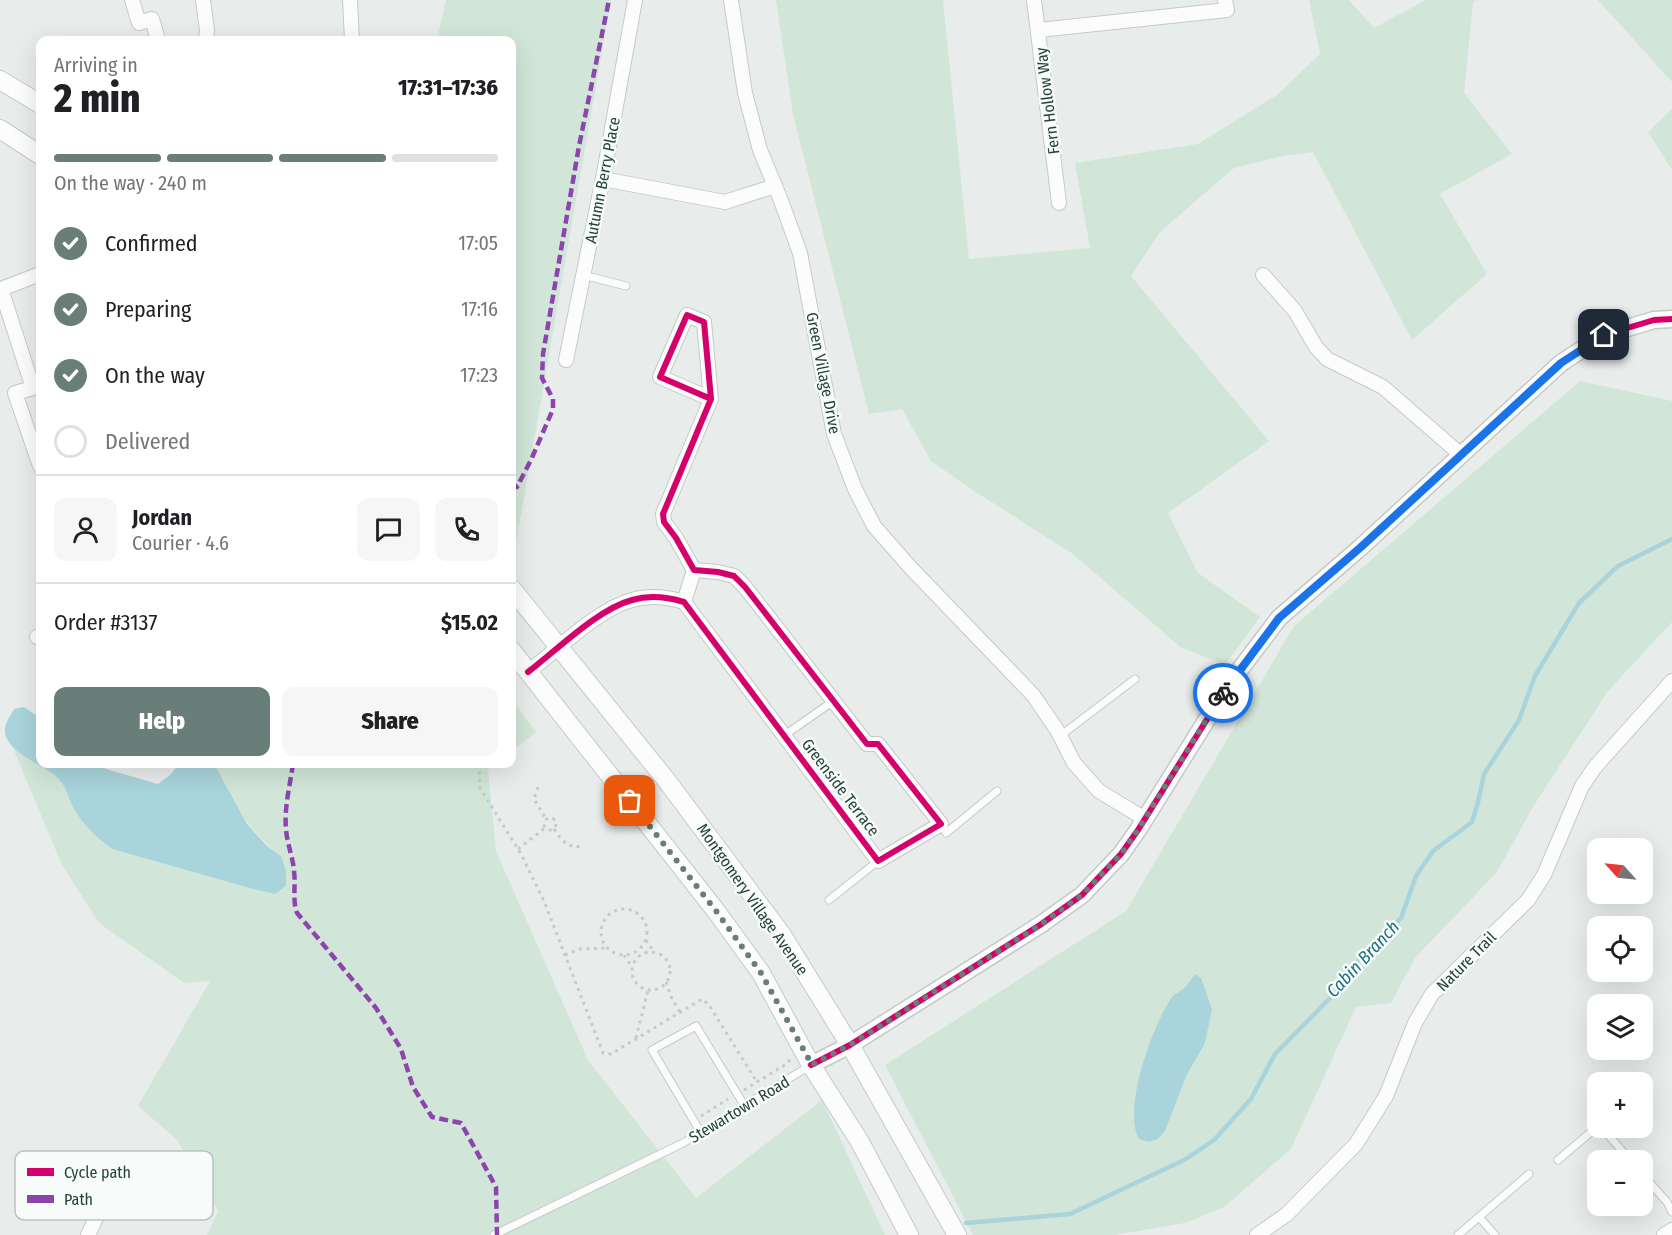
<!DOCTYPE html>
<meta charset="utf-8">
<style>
body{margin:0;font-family:"Fira Sans Condensed",sans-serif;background:#f6f6f6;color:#202124;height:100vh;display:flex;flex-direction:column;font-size:22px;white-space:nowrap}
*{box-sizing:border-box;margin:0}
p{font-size:20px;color:#757577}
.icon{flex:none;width:33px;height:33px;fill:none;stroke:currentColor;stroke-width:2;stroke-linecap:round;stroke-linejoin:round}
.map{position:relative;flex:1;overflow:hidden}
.sheet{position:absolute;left:36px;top:36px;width:480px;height:732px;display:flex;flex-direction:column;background:#fff;border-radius:12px;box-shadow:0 6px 24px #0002}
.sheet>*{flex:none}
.needle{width:39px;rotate:297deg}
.tools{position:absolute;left:1587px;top:838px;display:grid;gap:12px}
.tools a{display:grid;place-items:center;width:66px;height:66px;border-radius:12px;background:#fff;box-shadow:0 6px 24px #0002;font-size:30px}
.pin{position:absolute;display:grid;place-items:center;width:51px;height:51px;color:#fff;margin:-26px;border-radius:12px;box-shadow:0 3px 9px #0006}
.courier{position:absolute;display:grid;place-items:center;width:60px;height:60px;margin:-30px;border:4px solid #1a73e8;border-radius:50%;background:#fff;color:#222;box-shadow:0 2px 8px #0007}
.headline em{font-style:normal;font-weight:800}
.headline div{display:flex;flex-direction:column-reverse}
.headline{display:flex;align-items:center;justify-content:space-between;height:102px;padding:0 18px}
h1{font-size:39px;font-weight:800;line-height:45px}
.bar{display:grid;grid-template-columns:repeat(4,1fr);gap:9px 6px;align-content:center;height:72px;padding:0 18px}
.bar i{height:8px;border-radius:4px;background:#e0e0e0}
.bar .on{background:#697e78}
.bar p{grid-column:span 4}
.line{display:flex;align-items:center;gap:15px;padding:0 18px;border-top:2px solid #e0e0e0}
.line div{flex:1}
.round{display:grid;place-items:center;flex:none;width:63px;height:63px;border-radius:12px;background:#f6f6f6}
ol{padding:0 18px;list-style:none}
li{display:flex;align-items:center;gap:18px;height:66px}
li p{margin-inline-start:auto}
li .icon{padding:6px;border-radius:50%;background:#697e78;color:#fff;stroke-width:4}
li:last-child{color:#757577}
li i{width:33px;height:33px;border:3px solid #e0e0e0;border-radius:50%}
.primary-button{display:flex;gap:12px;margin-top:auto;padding:12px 18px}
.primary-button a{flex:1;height:69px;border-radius:12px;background:#697e78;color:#fff;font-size:24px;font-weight:800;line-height:69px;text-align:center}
.primary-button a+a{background:#f6f6f6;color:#202124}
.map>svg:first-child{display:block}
.green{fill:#d1e6d8}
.water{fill:#a9d4db}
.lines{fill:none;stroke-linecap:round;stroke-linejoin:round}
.stream{stroke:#a9d4db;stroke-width:4.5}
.service-casing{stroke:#c5cac8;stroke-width:9}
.minor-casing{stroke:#c5cac8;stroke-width:16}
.tertiary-casing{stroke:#c5cac8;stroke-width:19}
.secondary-casing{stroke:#c3cbc8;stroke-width:20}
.path{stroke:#c3ccca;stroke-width:3;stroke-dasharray:3 4.5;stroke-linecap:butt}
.service{stroke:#fcfcfc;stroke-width:7}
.minor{stroke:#fcfcfc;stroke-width:14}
.tertiary{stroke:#fcfcfc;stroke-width:16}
.secondary{stroke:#fcfcfc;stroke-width:18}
.quiet{stroke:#8e44ad;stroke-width:4.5;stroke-dasharray:9 4.5;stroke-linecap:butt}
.cycleway-casing{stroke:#f7fbf9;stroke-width:10}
.cycleway{stroke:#d6006c;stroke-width:6}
.done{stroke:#697e78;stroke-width:6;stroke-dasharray:0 10.8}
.route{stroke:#1a73e8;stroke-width:8}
.labels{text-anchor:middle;stroke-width:5;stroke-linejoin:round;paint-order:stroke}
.street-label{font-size:16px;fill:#24423a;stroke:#f7fbf9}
.water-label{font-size:18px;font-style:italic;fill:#1c6f80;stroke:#f7fbf9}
.key{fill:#f7fbf9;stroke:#b8c4c0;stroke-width:1.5}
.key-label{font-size:16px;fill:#24423a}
</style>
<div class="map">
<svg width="1672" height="1235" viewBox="0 0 1672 1235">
<rect width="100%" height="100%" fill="#e8edeb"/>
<g class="green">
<polygon points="446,0 611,0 514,555 512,552 512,40 437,40"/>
<polygon points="776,0 943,0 969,259 1090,248 1075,163 1198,144 1277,95 1320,54 1309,0 1349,0 1374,28 1426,0 1476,0 1473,3 1464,93 1512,154 1440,194 1487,274 1412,340 1313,152 1283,156 1234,168 1160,232 1131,276 1269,441 1168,513 1198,573 1260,617 1225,665 1180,647 1073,554 968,487 931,461 902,409 869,414 793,114"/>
<polygon points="1598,0 1672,0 1672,82"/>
<polygon points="1672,109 1672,170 1648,132"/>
<polygon points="1580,381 1672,401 1672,622 1608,691 1533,807 1497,872 1415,958 1391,1003 1356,1007 1291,1149 1224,1207 1185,1223 1114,1235 973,1235 885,1065 1126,911 1294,626"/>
<polygon points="512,699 536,732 512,751"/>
<path d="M13,748l37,22 11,11 15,31 36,37 141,40 22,5 6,-38c-34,-25 -49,-56 -67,-92h281l-7,5 8,82 92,209 108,138 126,-98 63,135h-678l11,-24 -41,-71 -39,-34 72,-125 -26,2 -85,-60 -38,-60z"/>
</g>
<g class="water">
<path d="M24,707l16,11v46h55l11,5 52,15 12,-9 9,-11h35l33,60 19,21 15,11 5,15v15l-11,8 -22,-5 -141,-40c-14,-11 -27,-22 -36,-37 -7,-10 -9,-24 -17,-33 -15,-15 -42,-21 -52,-40 -6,-11 2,-21 7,-30z"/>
<path d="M1195,974l6,4 11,31 -7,34 -19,33 -21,55 -7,8 -9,3 -10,-3c-17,-30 14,-115 33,-142 3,-4 8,-5 11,-8 5,-4 8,-10 12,-15z"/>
</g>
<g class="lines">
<polyline class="stream" points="966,1223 1070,1214 1186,1159 1214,1140 1251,1099 1275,1054 1340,988 1358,961 1401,918 1416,876 1433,851 1472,822 1478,802 1484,774 1519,720 1535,676 1579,603 1618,566 1672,539"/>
<g class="service-casing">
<g id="service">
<polyline points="583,275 626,286"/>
<polyline points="785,735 832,702"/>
<polyline points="1060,736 1135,679"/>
<polyline points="941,824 946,833 997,791"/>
<polyline points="829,900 878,861"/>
<polyline points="1602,1128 1631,1161"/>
<polyline points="701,1133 652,1050 696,1026 744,1105"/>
<polyline points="1558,1160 1598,1126"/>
<polyline points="1642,1174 1667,1202 1672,1212"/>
<polyline points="1479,1217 1495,1235"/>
<polyline points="494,1235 683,1143 811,1065"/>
<polyline points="1458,1235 1529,1174"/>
</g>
</g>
<g class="minor-casing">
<g id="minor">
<polyline points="132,0 139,23 152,19 158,40"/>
<polyline points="203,0 207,30 206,40"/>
<polyline points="350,0 352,40"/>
<polyline points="731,0 745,93 760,150 780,198 800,253 834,434 855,489 874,526 909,566 1033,695 1057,730 1074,763 1099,791 1145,819"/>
<polyline points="1034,0 1059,203"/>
<polyline points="1039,30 1227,10 1225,0"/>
<polyline points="603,179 725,202 775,186"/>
<polyline points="40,274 1,289 33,388 15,393 40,466"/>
<polyline points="1263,275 1295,311 1316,347 1327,359 1383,387 1460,454"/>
<polyline points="566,360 604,173 635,0"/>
<polyline points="684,602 694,570"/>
<polyline points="37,637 40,636"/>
<path d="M528,672c29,-22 70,-63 104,-72 17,-5 35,-3 52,2l194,259 63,-37 -63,-80h-11l-122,-157 -11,-11 -16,-4 -24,-2 -18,-32 -12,-16 -1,-8 48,-115 -51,-22 27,-62 17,7 7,77"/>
<polyline points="88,1235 103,1203"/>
<polyline points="1257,1235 1286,1215 1356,1144 1386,1096 1415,1023 1432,994 1528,900 1544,875 1582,786 1595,767 1672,681"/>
<polyline points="1664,1235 1672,1230"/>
</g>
</g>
<g class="tertiary-casing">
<polyline id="tertiary" points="811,1065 850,1045 1040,925 1082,895 1121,854 1138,830 1229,684 1279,618 1361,547 1561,363 1604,335 1654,320 1672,319"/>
</g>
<g class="secondary-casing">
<g id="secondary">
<polyline points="0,80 40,104"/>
<polyline points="0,129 40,155"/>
<polyline points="512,589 667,781 782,935 850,1045 957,1235"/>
<polyline points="512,651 716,911 761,973 811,1065 860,1142 909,1235"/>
</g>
</g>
<g class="path">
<polyline points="479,764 480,788 521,854 544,901 603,1053 611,1054 702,999 709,1005 757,1082"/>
<polyline points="538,787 534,799 546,819"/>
<circle cx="550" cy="824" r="6"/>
<path d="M554,829c8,12 14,20 29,17"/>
<polyline points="518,849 545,828"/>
<circle cx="624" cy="932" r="23"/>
<polyline points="646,940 654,952"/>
<circle cx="651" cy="971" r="19"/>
<polyline points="565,955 580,949 607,948"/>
<polyline points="624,955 632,967"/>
<polyline points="666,982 672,999 680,1012"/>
<polyline points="636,1038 648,990"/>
<polyline points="744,1090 788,1063 790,1059"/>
<polyline points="701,1116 728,1099"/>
</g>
<use href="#service" class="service"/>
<use href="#minor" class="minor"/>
<use href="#tertiary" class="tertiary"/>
<use href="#secondary" class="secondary"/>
<g class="quiet">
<polyline points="512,441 514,467 513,484 517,487 531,460 553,409 553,399 542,378 543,354 579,146 609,0"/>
<path d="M293,764c-3,21 -9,44 -7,65 1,15 7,28 8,42 2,15 -2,28 3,42l79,95 25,41 12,38 19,30 29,6 35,64 1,48"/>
</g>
<g class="cycleway-casing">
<g id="cycleway">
<path d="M528,672c29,-22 70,-63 104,-72 17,-5 35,-3 52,2l194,259 63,-37 -63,-80h-11l-122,-157 -11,-11 -16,-4 -24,-2 -18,-32 -12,-16 -1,-8 48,-115 -51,-22 27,-62 17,7 7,77"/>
<polyline points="811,1065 850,1045 1040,925 1082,895 1121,854 1138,830 1229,684 1279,618 1361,547 1561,363 1604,335 1654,320 1672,319"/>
</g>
</g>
<use href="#cycleway" class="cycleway"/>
</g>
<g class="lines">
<polyline class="done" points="630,801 716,911 761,973 812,1065 850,1045 1040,925 1082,895 1121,854 1138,830 1223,693"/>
<polyline class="route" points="1223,693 1279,618 1361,547 1561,363 1604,335"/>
</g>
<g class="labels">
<g class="street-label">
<text transform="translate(1047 101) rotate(-97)" y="6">Fern Hollow Way</text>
<text transform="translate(602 180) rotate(-79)" y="6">Autumn Berry Place</text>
<text transform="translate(824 373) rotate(79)" y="6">Green Village Drive</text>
<text transform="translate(841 787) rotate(53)" y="6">Greenside Terrace</text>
<text transform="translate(753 899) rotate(55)" y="6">Montgomery Village Avenue</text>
<text transform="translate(1466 961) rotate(-45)" y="6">Nature Trail</text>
<text transform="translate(739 1109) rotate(-31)" y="6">Stewartown Road</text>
</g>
<g class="water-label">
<text transform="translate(1363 959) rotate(-47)" y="6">Cabin Branch</text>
</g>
</g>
<rect x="15" y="1151" width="198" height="69" rx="9" class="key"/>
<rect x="27" y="1168" width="27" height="8" fill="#d6006c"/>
<rect x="27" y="1195" width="27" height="8" fill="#8e44ad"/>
<g class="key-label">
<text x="64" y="1178">Cycle path</text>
<text x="64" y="1205">Path</text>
</g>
</svg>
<div class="tools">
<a><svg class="needle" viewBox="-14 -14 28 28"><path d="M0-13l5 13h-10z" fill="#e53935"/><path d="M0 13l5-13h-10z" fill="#757577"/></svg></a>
<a><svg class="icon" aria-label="locate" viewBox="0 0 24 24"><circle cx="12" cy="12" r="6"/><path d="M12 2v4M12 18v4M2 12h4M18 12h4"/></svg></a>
<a><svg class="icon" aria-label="layers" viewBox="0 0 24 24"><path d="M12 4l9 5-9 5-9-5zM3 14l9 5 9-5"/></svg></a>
<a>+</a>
<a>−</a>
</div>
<div class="pin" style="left:630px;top:801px;background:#ea580c"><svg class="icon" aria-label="bag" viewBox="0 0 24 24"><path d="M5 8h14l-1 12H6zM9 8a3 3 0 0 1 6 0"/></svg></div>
<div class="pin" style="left:1604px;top:335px;background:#1f2937"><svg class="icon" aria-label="home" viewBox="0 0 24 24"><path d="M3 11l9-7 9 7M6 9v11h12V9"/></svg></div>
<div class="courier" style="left:1223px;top:693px"><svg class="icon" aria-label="bike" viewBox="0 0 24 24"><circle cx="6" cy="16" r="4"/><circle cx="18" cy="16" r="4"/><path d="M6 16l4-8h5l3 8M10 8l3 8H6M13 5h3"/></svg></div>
<section class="sheet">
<div class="headline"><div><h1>2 min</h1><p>Arriving in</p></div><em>17:31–17:36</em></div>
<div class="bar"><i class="on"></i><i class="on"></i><i class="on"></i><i></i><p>On the way · 240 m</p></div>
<ol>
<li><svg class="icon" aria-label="check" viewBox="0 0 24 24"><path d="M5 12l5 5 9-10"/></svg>Confirmed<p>17:05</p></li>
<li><svg class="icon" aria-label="check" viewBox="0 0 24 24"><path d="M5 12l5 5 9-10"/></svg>Preparing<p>17:16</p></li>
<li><svg class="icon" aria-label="check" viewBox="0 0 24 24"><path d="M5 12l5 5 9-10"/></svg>On the way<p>17:23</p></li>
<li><i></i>Delivered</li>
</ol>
<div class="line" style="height:108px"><a class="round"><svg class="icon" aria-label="person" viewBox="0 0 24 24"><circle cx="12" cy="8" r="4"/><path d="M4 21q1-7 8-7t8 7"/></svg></a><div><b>Jordan</b><p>Courier · 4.6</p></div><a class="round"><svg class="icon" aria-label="chat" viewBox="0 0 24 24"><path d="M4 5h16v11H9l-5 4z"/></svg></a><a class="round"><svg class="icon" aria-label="phone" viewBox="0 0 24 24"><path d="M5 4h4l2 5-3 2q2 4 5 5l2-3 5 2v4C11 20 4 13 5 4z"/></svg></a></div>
<div class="line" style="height:78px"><div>Order #3137</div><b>$15.02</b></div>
<div class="primary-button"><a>Help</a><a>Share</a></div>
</section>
</div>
